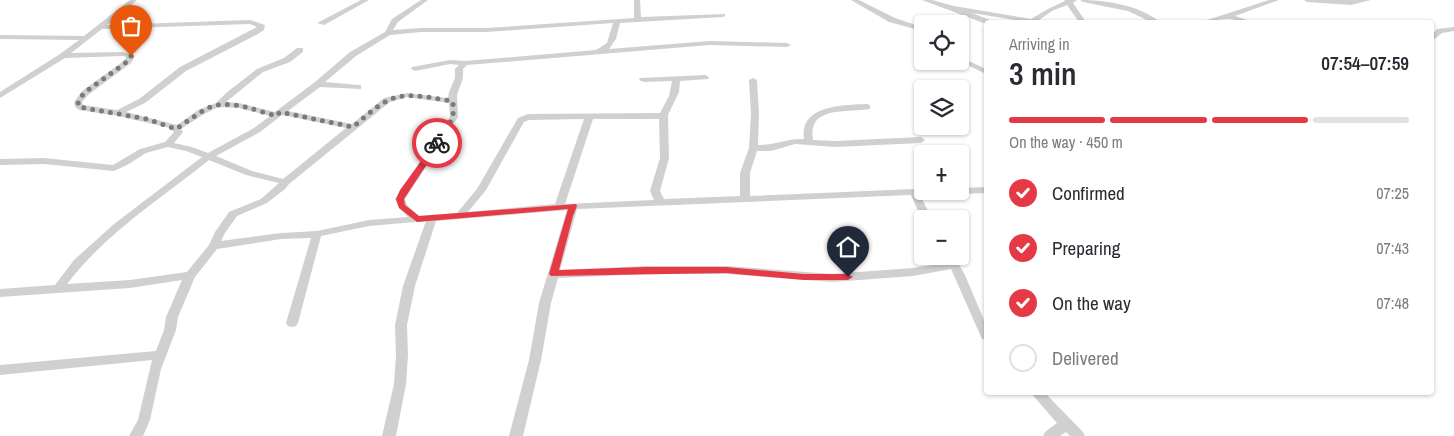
<!DOCTYPE html>
<meta charset="utf-8">
<style>
body{margin:0;font-family:"Archivo Narrow",sans-serif;background:#f2f2f3;color:#2b2b33;height:100vh;display:flex;flex-direction:column;font-size:19px;white-space:nowrap}
*{box-sizing:border-box;margin:0}
p{font-size:16px;color:#7c7c81}
.icon{flex:none;width:28px;height:28px;fill:none;stroke:currentColor;stroke-width:2;stroke-linecap:round;stroke-linejoin:round}
.map{position:relative;flex:1;overflow:hidden}
.drawer{position:absolute;left:984px;top:20px;width:450px;height:375px;display:flex;flex-direction:column;background:#fff;border-radius:5px;box-shadow:0 1px 4px #0004}
.drawer>*{flex:none}
.buttons{position:absolute;left:914px;top:15px;display:grid;gap:10px}
.buttons a{display:grid;place-items:center;width:55px;height:55px;border-radius:5px;background:#fff;box-shadow:0 1px 4px #0004;font-size:25px}
.pin{position:absolute;display:grid;place-items:center;width:42px;height:42px;color:#fff;margin:-51px -21px;border-radius:50% 50% 50% 0;rotate:-45deg;box-shadow:0 0 5px #0007}
.pin .icon{rotate:45deg}
.courier{position:absolute;display:grid;place-items:center;width:50px;height:50px;margin:-25px;border:4px solid #e63946;border-radius:50%;background:#fff;color:#222;box-shadow:0 1px 6px #0007}
.summary em{font-style:normal;font-weight:600}
.summary div{display:flex;flex-direction:column-reverse}
.summary{display:flex;align-items:center;justify-content:space-between;height:85px;padding:0 25px}
h1{font-size:32px;font-weight:600;line-height:38px}
.bar{display:grid;grid-template-columns:repeat(4,1fr);gap:8px 5px;align-content:center;height:60px;padding:0 25px}
.bar i{height:6px;border-radius:4px;background:#e1e1e2}
.bar .current{background:#e63946}
.bar p{grid-column:span 4}
ol{padding:0 25px;list-style:none}
li{display:flex;align-items:center;gap:15px;height:55px}
li p{margin-inline-start:auto}
li .icon{padding:5px;border-radius:50%;background:#e63946;color:#fff;stroke-width:4}
li:last-child{color:#7c7c81}
li i{width:28px;height:28px;border:2px solid #e1e1e2;border-radius:50%}
.map>svg:first-child{display:block}
.lines{fill:none;stroke-linecap:round;stroke-linejoin:round}
.street{fill:#d0d0d0;fill-rule:evenodd}
.route{fill:#e63946}
.done{stroke:#7a7a7a;stroke-width:5;stroke-dasharray:0 9}
</style>
<div class="map">
<svg width="1454" height="436" viewBox="0 0 1454 436">
<rect width="100%" height="100%" fill="#fff"/>
<g class="lines">
<g class="street">
<path d="M130,0h7l-30,25 143,-5 15,5 -1,5 -6,4 -72,37 -41,32 -19,9 51,13 21,-15 18,-7 10,-10 31,-24 27,-11 13,-10h6v4l-13,10 -27,10 -37,30 13,1 36,9 40,-30 35,-30 35,-20 7,-13 29,-19h7l-30,22 -5,8 28,-2h66l147,-10v-18h6l1,17 84,-3v2l-2,1 -103,6 -4,16 -7,10 101,-8 77,2 4,2 -4,2 -77,-2 -243,20 -4,4v9l-6,17 1,22 -53,82 2,6 12,11 38,-3 20,-24 41,-71 10,-4 132,-1 9,-17 3,-15 -29,1 -4,-2 1,-2 65,-3 4,2 -1,2 -28,2 -1,11 -11,23 1,43 -9,33 4,8 76,-3v-23l9,-25 2,-34 -2,-34 4,-2 4,2 2,34 -1,31c17,0 30,-7 46,-6 -5,-34 39,-34 63,-35l3,1v4c-22,4 -63,-4 -57,31l22,1 86,-4 4,3 -4,3 -86,4 -40,-3 -24,7h-14l-7,22v23l164,-7h8v2h27l-5,3 -24,1 12,24 -10,1 -11,-25 -334,14 -17,61 85,-4h81l106,8 81,-6 34,-5 -4,-7h11l11,19 21,50v15l-4,-1 -31,-70 -38,7 -81,6 -106,-8h-81l-87,4 -7,25 -10,57 -18,76h-14l20,-76 10,-57 28,-93 -131,11 -21,65 -8,39 1,30 -2,29 -10,52h-14l12,-52 2,-29 -1,-30 8,-39 23,-65 -57,5 -48,10 -23,87 -2,3 -4,1 -4,-1 -2,-3 25,-85 -30,1 -64,10 -22,28 -17,40 -2,13 -15,39 -11,51 -7,16h-14l9,-16 14,-60 -152,15v-10l156,-14 8,-21 2,-13 16,-37 -52,8 -130,9v-8l55,-4 19,-25 40,-36 88,-67 -16,-6 -18,-4 -22,6 -19,12 -13,6 -70,-7 -44,1v-6l44,-1 69,7 27,-16 25,-7 9,-10 -4,-4 -52,-12 -39,-6 -4,-3 -1,-5 8,-11 43,-31 1,-3 -3,-1 -58,2 -65,40v-6l60,-38 19,-14 -79,-1v-4l84,1zM613,23l-6,20 -11,7 -131,11 -15,-1 -38,7 -1,2 4,2 35,-7 9,1 -4,4v9l-6,14 -1,6 -41,-5 -23,5 -32,26 -64,-13 32,-24 41,2v-4h-3l-33,-3 31,-26 34,-21 31,-3h66zM250,24l7,3 -77,40 -41,32 -22,11 -34,-5 -1,-3 6,-7 43,-32 4,-7 -12,-4 -52,1 31,-24zM407,97l42,6 1,14 -55,82 4,9 9,9 -39,3 -52,11 -36,2 -60,8 4,-8 12,-17 30,-13 18,-14 4,-5 101,-82zM218,107l21,1 31,8 -16,12 -46,25 -16,-6 -18,-4 9,-11 -2,-3 23,-15zM282,115l64,13 -63,51 -31,-8 -36,-15 44,-24zM584,119l-29,85 -87,8 18,-22 38,-68 5,-2zM593,119h66l1,39 -10,33 4,9 -89,4zM209,160l37,15 33,8 -18,16 -32,13 -14,20 -6,13 -22,27 -57,8 -63,4c38,-50 93,-85 142,-124z"/>
<polygon points="361,0 369,0 324,25 317,23"/>
<polygon points="851,0 859,0 895,18 922,27 922,31 889,22"/>
<polygon points="922,0 932,0 954,6 1031,19 1048,9 1065,1 1064,0 1077,0 1073,3 1086,22 1079,22 1067,5 1052,11 1039,20 1040,22 1027,22 972,13 990,20 990,22 986,22 986,24"/>
<path d="M1080,0c26,0 59,5 80,22h-9l-23,-11 -45,-9z"/>
<path d="M1269,0h10l-44,16 12,4v2c-8,0 -15,-4 -21,-3 -8,0 -16,4 -25,3z"/>
<polygon points="1304,0 1371,0 1351,5 1307,2"/>
<polygon points="1454,27 1454,31 1442,33 1431,42 1431,36 1437,29"/>
<polygon points="960,57 986,69 986,74 959,61 960,61"/>
<polygon points="986,187 986,193 960,194 955,191 960,191 960,188"/>
<polygon points="1030,392 1044,392 1083,432 1085,436 1070,436 1066,432 1060,436 1043,436 1045,432 1057,423"/>
</g>
</g>
<polygon class="route" points="437,141 441,143 404,199 405,205 419,216 576,204 577,206 573,216 559,270 645,267 726,267 804,274 848,274 853,277 848,280 804,280 726,273 551,276 549,274 568,209 417,222 399,208 396,199 400,190 435,142"/>
<g class="lines">
<path class="done" d="M131,56l-3,5 -44,32 -6,9 1,5 68,12 29,10c10,-7 20,-14 30,-20 21,-11 49,1 70,7l4,-4 73,15c11,-9 22,-20 34,-26 19,-11 46,-2 65,0 6,16 -7,28 -15,42"/>
</g>
</svg>
<div class="buttons">
<a><svg class="icon" aria-label="locate" viewBox="0 0 24 24"><circle cx="12" cy="12" r="6"/><path d="M12 2v4M12 18v4M2 12h4M18 12h4"/></svg></a>
<a><svg class="icon" aria-label="layers" viewBox="0 0 24 24"><path d="M12 4l9 5-9 5-9-5zM3 14l9 5 9-5"/></svg></a>
<a>+</a>
<a>−</a>
</div>
<div class="pin" style="left:131px;top:56px;background:#ea580c"><svg class="icon" aria-label="bag" viewBox="0 0 24 24"><path d="M5 8h14l-1 12H6zM9 8a3 3 0 0 1 6 0"/></svg></div>
<div class="pin" style="left:848px;top:277px;background:#1f2937"><svg class="icon" aria-label="home" viewBox="0 0 24 24"><path d="M3 11l9-7 9 7M6 9v11h12V9"/></svg></div>
<div class="courier" style="left:437px;top:143px"><svg class="icon" aria-label="bike" viewBox="0 0 24 24"><circle cx="6" cy="16" r="4"/><circle cx="18" cy="16" r="4"/><path d="M6 16l4-8h5l3 8M10 8l3 8H6M13 5h3"/></svg></div>
<section class="drawer">
<div class="summary"><div><h1>3 min</h1><p>Arriving in</p></div><em>07:54–07:59</em></div>
<div class="bar"><i class="current"></i><i class="current"></i><i class="current"></i><i></i><p>On the way · 450 m</p></div>
<ol>
<li><svg class="icon" aria-label="check" viewBox="0 0 24 24"><path d="M5 12l5 5 9-10"/></svg>Confirmed<p>07:25</p></li>
<li><svg class="icon" aria-label="check" viewBox="0 0 24 24"><path d="M5 12l5 5 9-10"/></svg>Preparing<p>07:43</p></li>
<li><svg class="icon" aria-label="check" viewBox="0 0 24 24"><path d="M5 12l5 5 9-10"/></svg>On the way<p>07:48</p></li>
<li><i></i>Delivered</li>
</ol>
</section>
</div>
